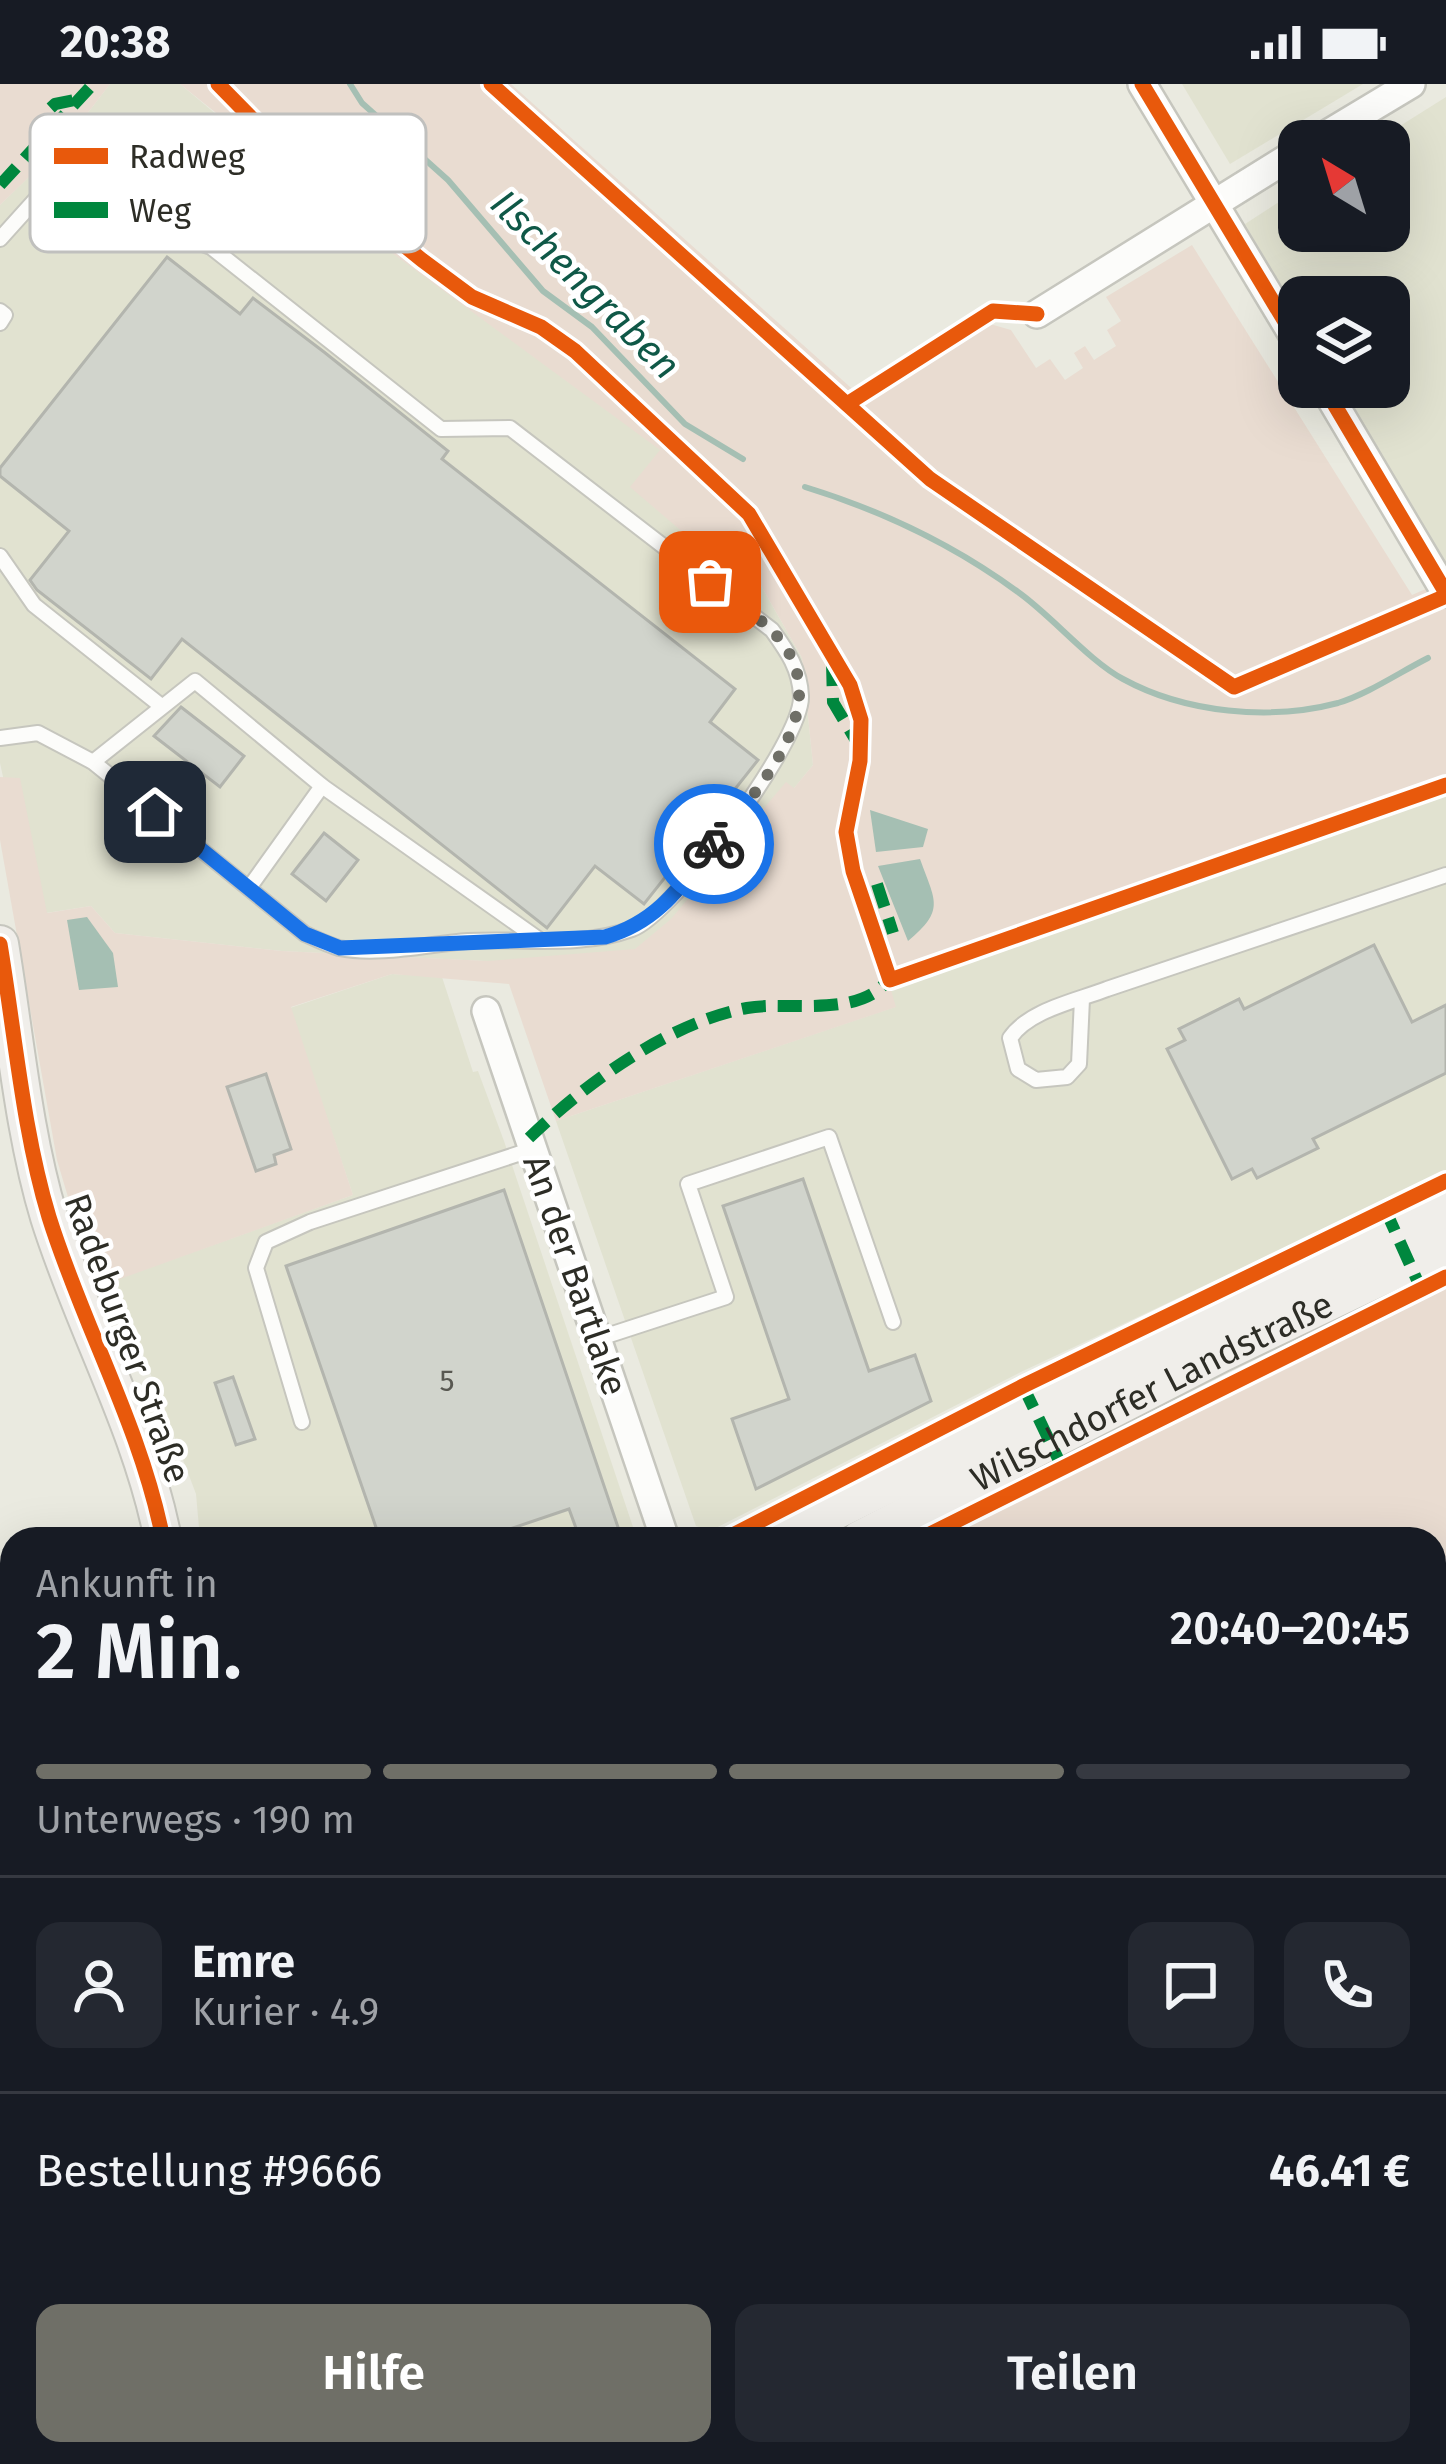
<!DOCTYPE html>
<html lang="de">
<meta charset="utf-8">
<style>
body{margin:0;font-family:"Fira Sans",sans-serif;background:#242831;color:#f1f3f6;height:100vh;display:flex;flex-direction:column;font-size:45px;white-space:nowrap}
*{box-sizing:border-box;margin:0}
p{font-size:39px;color:#9ea1a6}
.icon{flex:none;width:66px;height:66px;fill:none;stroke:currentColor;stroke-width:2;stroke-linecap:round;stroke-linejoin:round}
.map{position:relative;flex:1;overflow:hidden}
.sheet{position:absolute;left:0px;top:1443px;width:1446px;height:939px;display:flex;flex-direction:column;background:#171b24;border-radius:36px 36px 0 0;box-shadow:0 12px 48px #0002}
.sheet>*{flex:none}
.needle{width:78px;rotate:322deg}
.fabs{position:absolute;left:1278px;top:36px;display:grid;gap:24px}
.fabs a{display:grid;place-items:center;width:132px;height:132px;border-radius:24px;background:#171b24;box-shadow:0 12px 48px #0002;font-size:60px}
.pin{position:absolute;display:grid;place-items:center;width:102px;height:102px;color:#fff;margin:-51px;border-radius:24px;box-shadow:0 6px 18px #0006}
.courier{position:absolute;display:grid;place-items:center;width:120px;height:120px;margin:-60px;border:9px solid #1a73e8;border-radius:50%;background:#fff;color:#222;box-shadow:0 3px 15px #0007}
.summary em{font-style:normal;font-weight:600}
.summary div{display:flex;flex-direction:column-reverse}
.summary{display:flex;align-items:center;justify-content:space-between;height:204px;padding:0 36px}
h1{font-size:78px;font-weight:600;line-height:90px}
.bar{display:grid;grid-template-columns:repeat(4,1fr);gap:18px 12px;align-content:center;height:144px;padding:0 36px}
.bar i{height:15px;border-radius:9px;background:#363941}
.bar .selected{background:#6f6f67}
.bar p{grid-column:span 4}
.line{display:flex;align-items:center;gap:30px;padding:0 36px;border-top:3px solid #363941}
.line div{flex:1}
.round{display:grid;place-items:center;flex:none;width:126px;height:126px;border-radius:24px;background:#242831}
.primary-button{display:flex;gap:24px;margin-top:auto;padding:24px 36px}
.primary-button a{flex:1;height:138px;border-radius:24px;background:#6f6f67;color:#fff;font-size:48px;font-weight:600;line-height:138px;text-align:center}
.primary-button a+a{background:#242831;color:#f1f3f6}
.status{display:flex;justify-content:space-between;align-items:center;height:84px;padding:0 60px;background:#171b24;direction:ltr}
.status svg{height:33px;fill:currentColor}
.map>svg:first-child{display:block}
.built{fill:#e1e2d0}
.green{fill:#e9dcd1}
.water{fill:#a5bfb3}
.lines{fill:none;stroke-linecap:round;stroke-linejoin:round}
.stream{stroke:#a5bfb3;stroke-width:6}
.building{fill:#d1d4cc;stroke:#b3b5ae;stroke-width:3}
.service-casing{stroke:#c6c6be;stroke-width:18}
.minor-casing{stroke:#c6c6be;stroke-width:32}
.secondary-casing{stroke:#c6c6be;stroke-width:40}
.service{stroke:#fcfcfa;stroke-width:14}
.minor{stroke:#fcfcfa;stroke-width:27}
.secondary{stroke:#f0eeea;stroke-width:36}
.quiet{stroke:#00873e;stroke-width:12;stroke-dasharray:24 12;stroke-linecap:butt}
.cycleway-casing{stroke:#fff;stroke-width:22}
.cycleway{stroke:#e8590c;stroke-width:15}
.done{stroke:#6f6f67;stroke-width:12;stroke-dasharray:0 21.6}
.route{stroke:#1a73e8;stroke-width:15}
.labels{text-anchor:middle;stroke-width:9;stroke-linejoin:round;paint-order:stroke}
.number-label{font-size:30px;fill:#585851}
.street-label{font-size:36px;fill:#2d2d26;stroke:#fff}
.water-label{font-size:39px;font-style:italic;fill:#0f5847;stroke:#fff}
.key{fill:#fff;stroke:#c0c0be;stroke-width:3}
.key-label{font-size:33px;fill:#2d2d26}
</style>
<div class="status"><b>20:38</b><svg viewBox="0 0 49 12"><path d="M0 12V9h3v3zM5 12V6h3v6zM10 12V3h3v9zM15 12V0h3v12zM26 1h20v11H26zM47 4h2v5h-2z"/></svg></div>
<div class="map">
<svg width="1446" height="2380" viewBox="0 0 1446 2380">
<rect width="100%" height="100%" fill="#eaeae0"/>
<g class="built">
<polygon points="110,0 180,0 284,87 661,366 705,468 721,449 742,468 802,574 813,681 646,885 282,867 115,849 91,822 33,831 0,679 0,121 67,56"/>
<polygon points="1182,0 1363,0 1230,80"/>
<polygon points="1446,13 1446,484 1340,303 1389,303 1389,213 1299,213 1299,233 1245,140 1299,105 1299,147 1389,147 1389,57 1376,57"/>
<polygon points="1446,708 1446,1088 1023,1287 710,1447 696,1442 556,1037 895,923 889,903"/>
<polygon points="392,890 442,893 473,988 478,987 504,1057 637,1455 200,1455 196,1410 115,1196 353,1111 290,924"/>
<polygon points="1446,2135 1446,2380 773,2380 784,2370 1434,2370 1434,2139"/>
</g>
<g class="green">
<polygon points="0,0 110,0 67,56 0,121"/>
<polygon points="180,0 511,0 868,319 990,240 1011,246 1036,284 1050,275 1065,296 1083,284 1074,269 1085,262 1094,276 1116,262 1107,246 1121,237 1106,213 1192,161 1412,511 1446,496 1446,708 890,903 896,923 556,1037 509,900 392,890 291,923 353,1111 95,1204 57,1076 0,756 0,693 20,694 47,829 91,822 115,849 282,867 488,877 635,865 671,835 786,698 794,704 813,681 802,574 742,468 721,449 706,468 630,403 660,366 373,155"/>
<polygon points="1446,1204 1446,1508 1434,1512 1434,1455 934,1455"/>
<polygon points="1446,1571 1446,1894 1434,1897 1434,1575"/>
<polygon points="1446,1950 1446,2135 1434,2139 1434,1954"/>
</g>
<g class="water">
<polygon points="870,726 928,745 923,763 876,768"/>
<path d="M920,775c15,42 26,51 -12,82l-30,-75z"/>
<polygon points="87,833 113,869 118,903 79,906 67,836"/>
</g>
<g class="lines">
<g class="stream">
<polyline points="350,0 362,19 448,96 543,207 592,243 685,340 743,375"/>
<path d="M805,403c75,23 149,58 213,105 34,24 70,68 105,87 62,34 147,42 215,24 30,-9 62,-31 90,-45"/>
</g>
</g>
<g class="building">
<polygon points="167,173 240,230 253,214 324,268 448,367 442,375 735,605 710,638 758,676 644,820 595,782 547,844 182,555 151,595 37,506 30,496 69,447 0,392 0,384"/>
<polygon points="181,623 244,672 220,703 154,652"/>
<polygon points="324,749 358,776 326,817 292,790"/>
<polygon points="1374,861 1412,938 1446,921 1446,989 1313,1055 1318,1064 1257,1094 1252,1085 1232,1095 1167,965 1185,956 1179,945 1239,915 1244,925"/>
<polygon points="266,990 291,1065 274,1071 276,1080 256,1087 227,1003"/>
<polygon points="803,1095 869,1287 915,1271 931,1317 756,1405 732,1335 789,1315 723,1122"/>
<polygon points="504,1106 622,1455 580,1455 569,1425 498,1449 500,1455 380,1455 286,1182"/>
<polygon points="233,1293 255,1355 236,1361 215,1299"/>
</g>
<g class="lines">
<g class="service-casing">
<g id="service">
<path d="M0,155l45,-50 42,-12 78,53 46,17 230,182 69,-1 262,202c15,21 28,39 29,66 2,45 -128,218 -169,233 -52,19 -110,9 -164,12 -40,3 -89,15 -129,7 -11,-3 -23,-9 -34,-14l-212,-172 -55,-29 -38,5"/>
<polyline points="0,227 5,231 0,239"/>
<polyline points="0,472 34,521 160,621"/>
<polyline points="93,678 195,597 322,702 541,857"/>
<polyline points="249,804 322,702"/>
<path d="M1082,915l-3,65 -12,13 -31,3 -18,-11 -8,-31c19,-28 66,-37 97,-49l339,-114"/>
<polyline points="597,1255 726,1213 688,1100 829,1053 893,1238"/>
<polyline points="302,1338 256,1184 266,1158 310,1138 533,1065"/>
<polyline points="1434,2362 1446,2358"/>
<polyline points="1330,2380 1334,2370"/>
<polyline points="1384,2380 1410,2370"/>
</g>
</g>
<g class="minor-casing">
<g id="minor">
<polyline points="1142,0 1299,261"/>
<polyline points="1316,57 1411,0"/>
<polyline points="1037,230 1299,67"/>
<polyline points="1324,303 1446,509"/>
<polyline points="486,927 665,1455"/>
<polyline points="1434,1542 1446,1538"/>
<polyline points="1434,1944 1446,1941"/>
</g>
</g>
<g class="secondary-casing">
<g id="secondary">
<path d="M0,860c15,90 23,187 49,273 34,109 92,210 114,322"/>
<polyline points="779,1455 1446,1124"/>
<path id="s1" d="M860,1455l360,-185 226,-108"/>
<polyline points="0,1881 12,1874"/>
<polyline points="0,1919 12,1912"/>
<polyline points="609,2370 618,2380"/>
</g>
</g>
<use href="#service" class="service"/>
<use href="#minor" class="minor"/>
<use href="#secondary" class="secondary"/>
<g class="quiet">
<polyline points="43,57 44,30 55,20 84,14"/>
<polyline points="0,101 93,0"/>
<polyline points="832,578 833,618 858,660"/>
<polyline points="877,800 893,849"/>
<path d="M529,1054c57,-55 139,-115 218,-130 43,-8 121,13 146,-36"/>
<polyline points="1385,1125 1421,1205"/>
<polyline points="1023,1302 1062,1383"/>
<polyline points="0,1977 12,1968"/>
<polyline points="642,2370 651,2380"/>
</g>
<g class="cycleway-casing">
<g id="cycleway">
<polyline points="218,0 267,50 422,176 472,213 541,243 575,267 749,430 850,601 861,636 860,677 846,748 853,787 890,896 1446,701"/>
<polyline points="491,0 930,395 1234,603 1446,512"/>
<polyline points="1142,0 1299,261"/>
<polyline points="1324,303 1446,509"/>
<polyline points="847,320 993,227 1037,230"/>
<path d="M0,860c15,90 23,187 49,273 34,109 92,210 114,322"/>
<polyline points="725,1455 1023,1302 1446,1097"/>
<polyline points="920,1455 1446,1193"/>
</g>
</g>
<use href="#cycleway" class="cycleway"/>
</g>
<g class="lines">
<path class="done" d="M710,498c20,15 41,29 59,46 75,70 -8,157 -55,216"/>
<path class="route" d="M155,728l150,122 35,14 265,-11c53,-15 76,-51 109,-93"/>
</g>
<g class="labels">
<g class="number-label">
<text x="447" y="1307">5</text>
</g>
<g class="street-label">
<text transform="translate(576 1191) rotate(71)" y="13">An der Bartlake</text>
<text transform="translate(128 1254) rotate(70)" y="13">Radeburger Straße</text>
<text dy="13" stroke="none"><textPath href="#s1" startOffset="327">Wilschdorfer Landstraße</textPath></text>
</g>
<g class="water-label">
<text transform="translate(586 200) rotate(45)" y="14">Ilschengraben</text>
</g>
</g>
<rect x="30" y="30" width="396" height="138" rx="18" class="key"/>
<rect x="54" y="64" width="54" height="16" fill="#e8590c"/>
<rect x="54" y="118" width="54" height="16" fill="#00873e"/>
<g class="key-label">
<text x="129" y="84">Radweg</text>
<text x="129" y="138">Weg</text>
</g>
</svg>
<div class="fabs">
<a><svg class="needle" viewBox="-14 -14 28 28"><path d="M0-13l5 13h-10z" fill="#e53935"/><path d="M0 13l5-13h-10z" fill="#9ea1a6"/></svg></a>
<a><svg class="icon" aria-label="layers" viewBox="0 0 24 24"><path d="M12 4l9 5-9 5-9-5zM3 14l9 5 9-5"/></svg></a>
</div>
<div class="pin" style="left:710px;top:498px;background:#ea580c"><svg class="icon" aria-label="bag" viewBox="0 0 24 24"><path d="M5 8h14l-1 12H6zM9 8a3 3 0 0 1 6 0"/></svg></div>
<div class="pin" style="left:155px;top:728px;background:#1f2937"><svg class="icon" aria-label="home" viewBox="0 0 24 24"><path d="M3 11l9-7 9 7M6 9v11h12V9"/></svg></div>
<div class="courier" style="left:714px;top:760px"><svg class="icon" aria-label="bike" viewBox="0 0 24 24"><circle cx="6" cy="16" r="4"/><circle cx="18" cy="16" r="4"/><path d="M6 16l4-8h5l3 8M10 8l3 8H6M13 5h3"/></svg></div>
<section class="sheet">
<div class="summary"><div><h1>2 Min.</h1><p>Ankunft in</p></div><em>20:40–20:45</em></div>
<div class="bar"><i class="selected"></i><i class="selected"></i><i class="selected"></i><i></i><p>Unterwegs · 190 m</p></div>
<div class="line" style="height:216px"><a class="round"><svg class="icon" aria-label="person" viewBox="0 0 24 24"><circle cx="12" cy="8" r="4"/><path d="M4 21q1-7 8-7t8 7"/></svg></a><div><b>Emre</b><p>Kurier · 4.9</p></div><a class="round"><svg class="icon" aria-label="chat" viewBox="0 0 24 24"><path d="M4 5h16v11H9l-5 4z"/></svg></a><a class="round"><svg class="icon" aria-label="phone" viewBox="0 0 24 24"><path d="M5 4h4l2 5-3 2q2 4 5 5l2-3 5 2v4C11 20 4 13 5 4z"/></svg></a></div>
<div class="line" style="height:156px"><div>Bestellung #9666</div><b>46.41 €</b></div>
<div class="primary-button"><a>Hilfe</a><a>Teilen</a></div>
</section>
</div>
